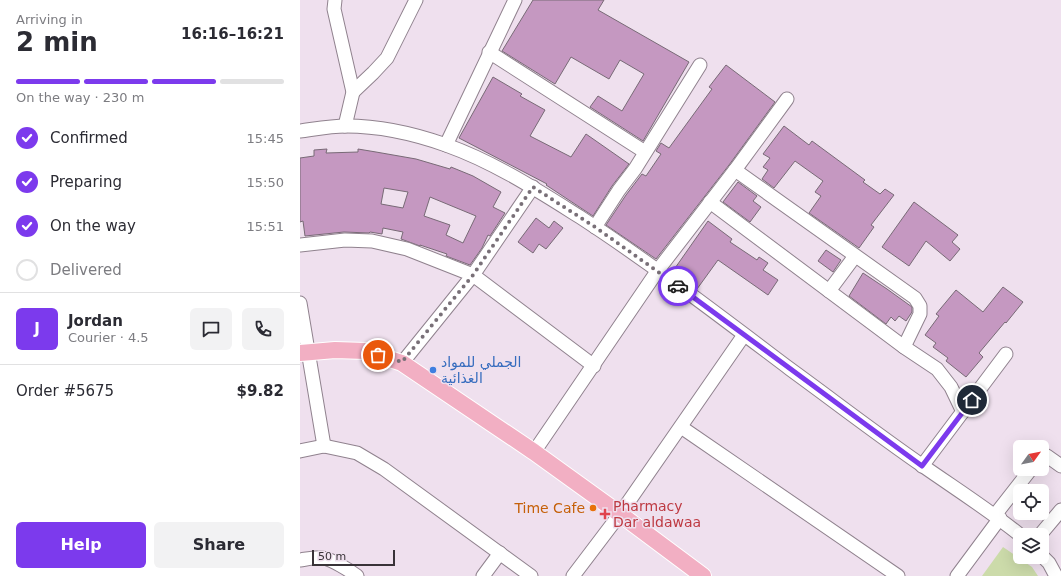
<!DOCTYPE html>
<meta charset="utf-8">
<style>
body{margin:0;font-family:"DejaVu Sans",Cairo,sans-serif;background:#f2f2f3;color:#2b2b33;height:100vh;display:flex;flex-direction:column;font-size:15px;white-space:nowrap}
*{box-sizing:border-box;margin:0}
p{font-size:13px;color:#7c7c81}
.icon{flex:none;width:22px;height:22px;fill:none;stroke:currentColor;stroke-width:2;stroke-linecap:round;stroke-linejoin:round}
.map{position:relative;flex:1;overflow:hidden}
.panel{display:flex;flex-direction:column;background:#fff;width:300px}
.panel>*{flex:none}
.needle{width:26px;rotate:57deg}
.tools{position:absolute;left:713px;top:440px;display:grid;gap:8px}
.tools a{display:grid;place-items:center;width:36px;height:36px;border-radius:6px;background:#fff;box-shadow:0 4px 16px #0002;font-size:20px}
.scale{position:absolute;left:12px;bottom:10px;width:83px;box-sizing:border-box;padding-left:4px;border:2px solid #393338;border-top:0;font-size:11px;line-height:14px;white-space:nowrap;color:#393338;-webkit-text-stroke:3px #efe0ee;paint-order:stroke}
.pin{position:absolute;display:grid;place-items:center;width:34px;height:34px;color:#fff;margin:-17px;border:2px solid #fff;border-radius:50%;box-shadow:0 1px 4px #0007}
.courier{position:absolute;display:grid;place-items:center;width:40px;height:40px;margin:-20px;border:3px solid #7c3aed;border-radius:50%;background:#fff;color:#222;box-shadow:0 1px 5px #0007}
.summary em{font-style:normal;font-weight:700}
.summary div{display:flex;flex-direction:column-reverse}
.summary{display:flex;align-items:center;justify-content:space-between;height:68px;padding:0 16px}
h1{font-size:26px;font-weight:700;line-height:30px}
.bar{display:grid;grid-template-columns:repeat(4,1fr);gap:6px 4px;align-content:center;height:48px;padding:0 16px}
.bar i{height:5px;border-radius:3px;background:#e1e1e2}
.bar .selected{background:#7c3aed}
.bar p{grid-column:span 4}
.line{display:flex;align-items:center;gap:10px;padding:0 16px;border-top:1px solid #e1e1e2}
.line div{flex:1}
.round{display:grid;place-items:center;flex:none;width:42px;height:42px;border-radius:6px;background:#f2f2f3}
ol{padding:0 16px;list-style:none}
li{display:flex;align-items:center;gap:12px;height:44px}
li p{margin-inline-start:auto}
li .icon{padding:4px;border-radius:50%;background:#7c3aed;color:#fff;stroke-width:4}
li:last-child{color:#7c7c81}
li i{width:22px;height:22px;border:2px solid #e1e1e2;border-radius:50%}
.button{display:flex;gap:8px;margin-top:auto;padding:8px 16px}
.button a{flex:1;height:46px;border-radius:6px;background:#7c3aed;color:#fff;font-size:16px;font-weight:700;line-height:46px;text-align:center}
.button a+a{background:#f2f2f3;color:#2b2b33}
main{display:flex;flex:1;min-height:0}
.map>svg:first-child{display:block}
.green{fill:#ccdbaa}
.building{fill:#c598c1;stroke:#786a76;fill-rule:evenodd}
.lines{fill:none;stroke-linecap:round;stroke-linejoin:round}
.minor-casing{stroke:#90828e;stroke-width:15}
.major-casing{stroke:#fff;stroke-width:18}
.minor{stroke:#fff;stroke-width:13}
.major{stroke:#f2afc3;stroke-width:16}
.done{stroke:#797078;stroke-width:4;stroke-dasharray:0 7.2}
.route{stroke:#7c3aed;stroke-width:5}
.shop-dot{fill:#3f7fe0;stroke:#efe0ee;stroke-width:1.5}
.food-dot{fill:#e8710a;stroke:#efe0ee;stroke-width:1.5}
.health-dot{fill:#e0444e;stroke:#efe0ee;stroke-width:1.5}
.labels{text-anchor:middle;stroke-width:3;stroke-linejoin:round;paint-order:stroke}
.shop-label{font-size:14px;fill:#366cbe;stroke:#efe0ee;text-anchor:start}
.health-label{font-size:14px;fill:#be3a42;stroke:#efe0ee;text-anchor:start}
.food-label{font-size:14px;fill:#c56008;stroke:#efe0ee;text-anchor:end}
</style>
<main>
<section class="panel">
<div class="summary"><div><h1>2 min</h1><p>Arriving in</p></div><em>16:16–16:21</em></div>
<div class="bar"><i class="selected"></i><i class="selected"></i><i class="selected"></i><i></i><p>On the way · 230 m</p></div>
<ol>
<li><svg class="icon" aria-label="check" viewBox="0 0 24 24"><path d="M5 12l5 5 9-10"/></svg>Confirmed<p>15:45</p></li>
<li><svg class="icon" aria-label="check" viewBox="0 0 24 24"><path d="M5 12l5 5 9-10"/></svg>Preparing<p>15:50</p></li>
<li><svg class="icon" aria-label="check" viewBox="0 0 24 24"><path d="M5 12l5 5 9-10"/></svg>On the way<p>15:51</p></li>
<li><i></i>Delivered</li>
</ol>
<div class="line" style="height:72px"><b class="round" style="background:#7c3aed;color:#fff">J</b><div><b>Jordan</b><p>Courier · 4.5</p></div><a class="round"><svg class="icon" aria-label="chat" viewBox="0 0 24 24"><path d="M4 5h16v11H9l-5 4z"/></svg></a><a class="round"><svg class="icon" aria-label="phone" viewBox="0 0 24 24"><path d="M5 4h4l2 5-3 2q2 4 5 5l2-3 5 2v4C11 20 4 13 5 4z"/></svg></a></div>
<div class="line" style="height:52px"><div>Order #5675</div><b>$9.82</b></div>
<div class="button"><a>Help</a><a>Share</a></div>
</section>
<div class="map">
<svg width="761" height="576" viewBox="0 0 761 576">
<rect width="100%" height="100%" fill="#efe0ee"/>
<polygon class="green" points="703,547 732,567 738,576 682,576"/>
<g class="building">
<polygon points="233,0 304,0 298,10 389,62 343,141 290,107 298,96 322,111 344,74 320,60 309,79 271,57 255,84 202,51"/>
<polygon points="426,65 475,102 429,165 356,259 306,225 326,195 342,174 346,176 361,154 356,151 361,143 369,148 412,89 409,87"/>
<polygon points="193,77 222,94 220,96 245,110 230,136 271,157 286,134 329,164 312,186 293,216 246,185 247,184 159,138"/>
<polygon points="484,126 509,145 512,141 565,180 563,182 580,194 585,189 594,195 571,225 574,227 559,248 509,213 521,196 515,192 523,181 495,161 474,188 462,179 468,170 463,167 470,158 463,154"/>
<path d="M27,149l-1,4 32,-1v-3l18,3 40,7 34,10 1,-2 22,9 28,16 -8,15 12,6 -15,23 -2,-1 -6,13 -12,17 -24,-9 1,-2 -27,-9v1l-19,-7 2,-7 -20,-4 -1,6 -12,-2 -1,1 -25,-1 -39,4 -2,-15 -3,1v-64l14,-2v-6zM84,188l24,4 -5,16 -22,-4zM130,197l46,19 -13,27 -17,-8 4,-10 -26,-9z"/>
<polygon points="438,182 457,196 453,201 461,207 450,222 423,202"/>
<polygon points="614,202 658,235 652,242 660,249 650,261 626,241 609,266 582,247"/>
<polygon points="236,218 249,228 254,221 263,228 246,249 239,244 233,253 218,242"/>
<polygon points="408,221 432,239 430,242 457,260 459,257 468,263 463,270 478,280 468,295 418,260 397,289 373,271"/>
<polygon points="526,250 541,260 533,272 518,261"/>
<polygon points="563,273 587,289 612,307 612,312 606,321 599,316 595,321 591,317 586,324 549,296"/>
<polygon points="703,287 723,302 706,323 705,322 679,353 683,357 666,377 646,361 648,358 633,347 636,343 625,335 639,316 636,314 656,290 683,312"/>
</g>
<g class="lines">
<g class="minor-casing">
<g id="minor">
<polyline points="35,0 34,9 53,92 45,126"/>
<polyline points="189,52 345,152"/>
<polyline points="53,92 73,73 87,58 116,0"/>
<path d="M0,131c15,-2 31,-5 46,-5 33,0 69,8 100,19 48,17 91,45 134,72 72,47 141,100 210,152 44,32 88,66 133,97 33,23 66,44 97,69"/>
<polyline points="146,145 215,0"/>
<polyline points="435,170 615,298 620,306 620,314 604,347"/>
<polyline points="410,202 604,347 637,369 651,387 663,412"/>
<polyline points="295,227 319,190 335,169 400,65"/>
<polyline points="0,245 45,240 72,241 107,249 173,275 294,366"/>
<polyline points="529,291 555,256"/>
<polyline points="0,303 24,446"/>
<polyline points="102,363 173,275 233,187"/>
<polyline points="381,427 598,576"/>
<polyline points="0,451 24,446 57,453 84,469 231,576"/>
<polyline points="234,452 358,270 435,170 487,99"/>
<polyline points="742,457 747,456 761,466"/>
<polyline points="622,466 706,354"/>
<polyline points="695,515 731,469"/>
<polyline points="740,535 761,510"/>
<polyline points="742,556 749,563 756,576"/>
<path d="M0,560c7,-1 15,-3 23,-2 10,2 26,12 34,18"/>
<polyline points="183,576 200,553"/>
<polyline points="273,576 320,514 444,335"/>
<polyline points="657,576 700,518"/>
</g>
</g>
<g class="major-casing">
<polyline id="major" points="0,353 35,350 65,351 102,363 234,452 320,514 403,576"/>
</g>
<use href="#minor" class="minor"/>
<use href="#major" class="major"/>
</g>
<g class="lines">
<polyline class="done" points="78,355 102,362 173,275 233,187 295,227 378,286"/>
<polyline class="route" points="378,286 622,466 672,400"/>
</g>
<circle class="shop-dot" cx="133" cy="370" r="4"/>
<circle class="food-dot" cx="293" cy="508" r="4"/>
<path class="health-dot" d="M303 508h4v4h4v4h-4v4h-4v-4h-4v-4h4z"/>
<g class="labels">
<g class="shop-label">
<text x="141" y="367">الجملي للمواد<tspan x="141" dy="16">الغذائية</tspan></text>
</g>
<g class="health-label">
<text x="313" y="511">Pharmacy<tspan x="313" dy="16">Dar aldawaa</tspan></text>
</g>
<g class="food-label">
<text x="285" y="513">Time Cafe</text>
</g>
</g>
</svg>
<div class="tools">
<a><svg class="needle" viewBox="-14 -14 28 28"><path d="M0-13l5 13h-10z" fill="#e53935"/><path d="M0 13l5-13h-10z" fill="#7c7c81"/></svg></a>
<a><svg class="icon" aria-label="locate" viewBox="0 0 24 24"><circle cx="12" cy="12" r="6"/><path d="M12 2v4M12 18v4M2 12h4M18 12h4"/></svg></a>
<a><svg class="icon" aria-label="layers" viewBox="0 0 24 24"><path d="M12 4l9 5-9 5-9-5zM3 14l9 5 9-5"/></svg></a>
</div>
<div class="scale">50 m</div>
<div class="pin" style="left:78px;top:355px;background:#ea580c"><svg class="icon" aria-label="bag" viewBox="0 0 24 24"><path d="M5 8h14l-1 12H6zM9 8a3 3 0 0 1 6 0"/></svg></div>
<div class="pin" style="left:672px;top:400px;background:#1f2937"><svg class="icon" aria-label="home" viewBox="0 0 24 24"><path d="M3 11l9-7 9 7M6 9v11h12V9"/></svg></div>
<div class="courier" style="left:378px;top:286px"><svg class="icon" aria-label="car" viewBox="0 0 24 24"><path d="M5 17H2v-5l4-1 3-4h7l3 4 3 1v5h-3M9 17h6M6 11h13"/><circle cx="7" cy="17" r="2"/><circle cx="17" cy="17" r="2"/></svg></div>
</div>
</main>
